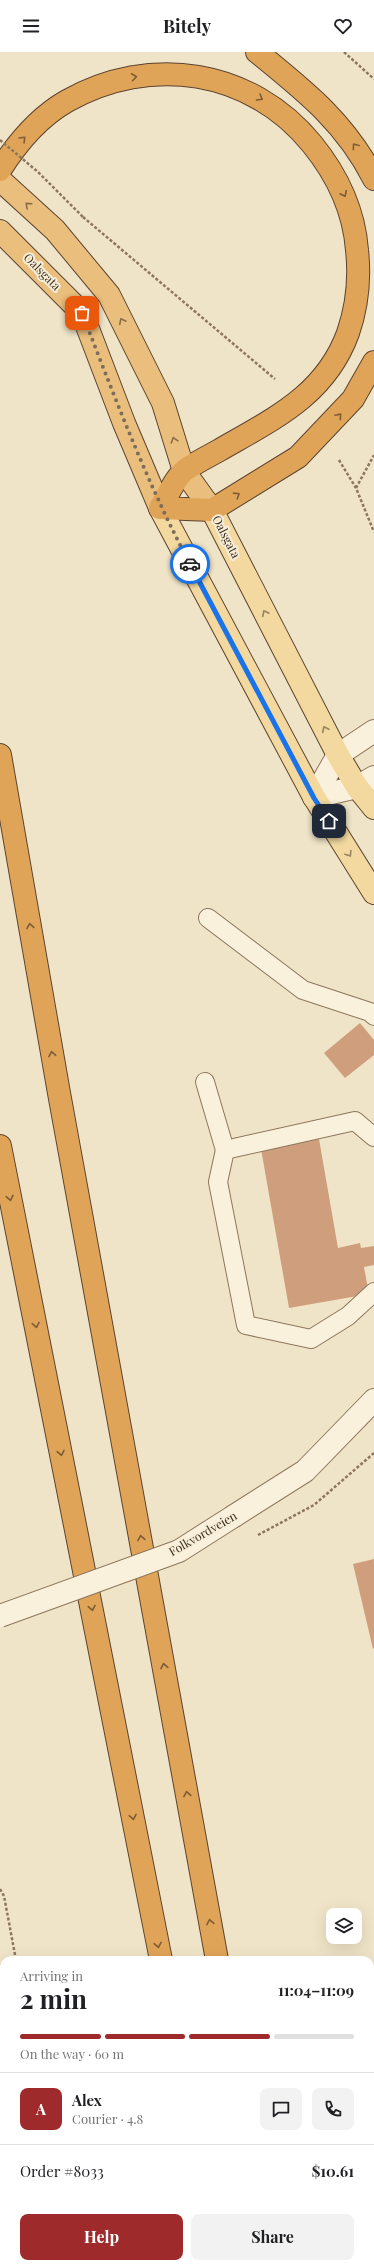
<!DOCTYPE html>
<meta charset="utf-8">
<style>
body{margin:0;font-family:"Playfair Display",serif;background:#f2f2f2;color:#202124;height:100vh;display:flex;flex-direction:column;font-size:15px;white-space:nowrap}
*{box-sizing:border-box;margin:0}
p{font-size:13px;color:#757577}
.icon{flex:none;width:22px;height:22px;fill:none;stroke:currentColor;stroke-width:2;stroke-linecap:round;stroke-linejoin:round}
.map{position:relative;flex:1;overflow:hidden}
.side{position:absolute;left:0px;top:1904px;width:374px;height:312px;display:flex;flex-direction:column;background:#fff;border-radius:12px 12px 0 0;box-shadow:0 4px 16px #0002}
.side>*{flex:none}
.buttons{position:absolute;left:326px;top:1856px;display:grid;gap:8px}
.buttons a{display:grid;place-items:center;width:36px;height:36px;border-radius:8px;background:#fff;box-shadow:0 4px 16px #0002;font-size:20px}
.pin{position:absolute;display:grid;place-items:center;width:34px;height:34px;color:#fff;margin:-17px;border-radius:8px;box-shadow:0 2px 6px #0006}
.courier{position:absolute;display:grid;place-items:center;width:40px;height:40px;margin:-20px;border:3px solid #1a73e8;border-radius:50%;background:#fff;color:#222;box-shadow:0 1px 5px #0007}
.overview em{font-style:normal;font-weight:700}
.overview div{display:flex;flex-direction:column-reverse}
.overview{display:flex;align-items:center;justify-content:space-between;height:68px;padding:0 20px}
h1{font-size:26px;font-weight:700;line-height:30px}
.bar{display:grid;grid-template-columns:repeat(4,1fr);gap:6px 4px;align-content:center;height:48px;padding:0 20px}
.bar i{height:5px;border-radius:3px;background:#e0e0e0}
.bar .selected{background:#9e2a2b}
.bar p{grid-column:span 4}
.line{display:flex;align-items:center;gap:10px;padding:0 20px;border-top:1px solid #e0e0e0}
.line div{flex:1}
.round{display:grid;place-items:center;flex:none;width:42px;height:42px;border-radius:8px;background:#f2f2f2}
.button{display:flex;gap:8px;margin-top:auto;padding:8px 20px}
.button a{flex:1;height:46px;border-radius:8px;background:#9e2a2b;color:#fff;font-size:16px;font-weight:700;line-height:46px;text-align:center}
.button a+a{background:#f2f2f2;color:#202124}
header{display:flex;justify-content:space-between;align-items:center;height:52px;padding:0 20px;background:#fff;font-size:18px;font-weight:700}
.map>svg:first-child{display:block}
.building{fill:#cf9f7d}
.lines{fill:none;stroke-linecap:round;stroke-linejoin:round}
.service-casing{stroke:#8d765c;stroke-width:20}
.minor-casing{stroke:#8d765c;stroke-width:24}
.primary-casing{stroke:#5b4430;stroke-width:24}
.trunk-casing{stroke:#5b4430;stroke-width:24}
.motorway-casing{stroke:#5b4430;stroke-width:24}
.path{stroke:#8d765c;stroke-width:2.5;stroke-dasharray:3 2;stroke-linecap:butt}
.service{stroke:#faf1dc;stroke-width:18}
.minor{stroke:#faf1dc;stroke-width:22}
.primary{stroke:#f3d9a0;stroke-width:22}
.trunk{stroke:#eabe7c;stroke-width:22}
.motorway{stroke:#e0a458;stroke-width:22}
.minor-bridge-casing{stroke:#8d765c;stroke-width:24;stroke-linecap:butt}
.path-bridge{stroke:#8d765c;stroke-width:2.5;stroke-dasharray:3 2;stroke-linecap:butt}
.minor-bridge{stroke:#faf1dc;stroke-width:22}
.oneway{stroke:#7e5d36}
.oneway2{stroke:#8b6f49}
.oneway3{stroke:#988460}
.done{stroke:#7c6e5b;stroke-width:4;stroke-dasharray:0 7.2}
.route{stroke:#1a73e8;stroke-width:5}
.labels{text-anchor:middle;stroke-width:4;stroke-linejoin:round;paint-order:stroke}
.street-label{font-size:12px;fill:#3d2e20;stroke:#f7eed8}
</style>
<header><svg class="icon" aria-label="menu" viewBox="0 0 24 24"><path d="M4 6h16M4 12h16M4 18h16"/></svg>Bitely<svg class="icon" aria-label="heart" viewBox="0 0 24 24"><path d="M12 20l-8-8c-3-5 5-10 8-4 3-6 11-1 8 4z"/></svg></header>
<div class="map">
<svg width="374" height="2216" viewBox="0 0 374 2216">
<rect width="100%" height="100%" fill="#f0e4c8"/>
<g class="building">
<polygon points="360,971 374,988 374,1003 345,1026 324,1001"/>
<polygon points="319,1087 338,1196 360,1191 361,1196 374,1194 374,1213 364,1215 369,1242 289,1256 261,1097"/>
<polygon points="374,1507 374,1596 373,1597 353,1512"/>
</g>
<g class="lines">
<g class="service-casing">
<g id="service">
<polyline points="208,866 303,938 370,960 374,964"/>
<polyline points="205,1030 225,1098"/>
<polyline points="374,1085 355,1069 225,1098 218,1130 246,1273 311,1287 348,1264 374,1240"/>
</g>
</g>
<g class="minor-casing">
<g id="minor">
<polyline points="314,745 338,703 374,679"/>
<polyline points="314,745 357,735 374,725"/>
<polyline points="234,1464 305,1419 374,1348"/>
<polyline points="0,2100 4,2103"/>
<polyline points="148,2212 149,2216"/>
<polyline points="11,2216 13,2212"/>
</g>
</g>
<g class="primary-casing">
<g id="primary">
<polyline points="160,456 314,745 374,841"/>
<polyline points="212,458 338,703 357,735 374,756"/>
</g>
</g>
<g class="trunk-casing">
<g id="trunk">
<polyline points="0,128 55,178 109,243 163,351 184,419 212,458"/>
<polyline points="0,179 82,261 124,371 160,456"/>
</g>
</g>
<g class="motorway-casing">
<g id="motorway">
<path d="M257,0c48,39 89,71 117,127"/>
<path d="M0,118c17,-27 39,-53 67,-69 83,-47 184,-32 245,43 26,32 42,66 45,106 3,28 0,57 -9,83 -23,63 -75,86 -130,118 -11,6 -23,12 -33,19 -10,8 -18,27 -25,38l52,2 86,-53 55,-58 21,-37"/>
<polyline points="0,703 59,1041 217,1908"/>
<polyline points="0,1094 161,1908"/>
<polyline points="219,2212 220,2216"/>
<polyline points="272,2212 273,2216"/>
</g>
</g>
<g class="path">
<polyline points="344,0 374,27"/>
<polyline points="83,165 275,327"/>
<polyline points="339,408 356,436 374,480"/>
<polyline points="356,436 374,403"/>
<polyline points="258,1483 314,1453 374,1401"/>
<polyline points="0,1837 4,1844 16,1908"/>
</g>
<use href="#service" class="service"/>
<use href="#minor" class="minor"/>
<use href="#primary" class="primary"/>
<use href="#trunk" class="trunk"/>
<use href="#motorway" class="motorway"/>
<g class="minor-bridge-casing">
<polyline id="minor-bridge" points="0,1564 179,1499 234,1464"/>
</g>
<polyline class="path-bridge" points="0,88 38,120 83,165"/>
<use href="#minor-bridge" class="minor-bridge"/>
</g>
<defs><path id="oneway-chevron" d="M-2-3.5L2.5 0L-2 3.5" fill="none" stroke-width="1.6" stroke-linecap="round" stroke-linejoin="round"/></defs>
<g class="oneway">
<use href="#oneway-chevron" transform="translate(134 25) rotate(-7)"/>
<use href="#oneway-chevron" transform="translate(260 46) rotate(30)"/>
<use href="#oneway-chevron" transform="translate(23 87) rotate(-45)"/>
<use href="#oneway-chevron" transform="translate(355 94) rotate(-126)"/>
<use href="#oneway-chevron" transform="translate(344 142) rotate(64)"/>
<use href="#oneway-chevron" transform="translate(339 364) rotate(-49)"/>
<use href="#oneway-chevron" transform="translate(237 443) rotate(-32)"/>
<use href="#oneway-chevron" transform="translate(30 874) rotate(-100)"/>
<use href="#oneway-chevron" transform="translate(52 1002) rotate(-100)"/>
<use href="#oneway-chevron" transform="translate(10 1146) rotate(79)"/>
<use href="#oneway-chevron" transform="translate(36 1273) rotate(79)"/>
<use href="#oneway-chevron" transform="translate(61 1401) rotate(79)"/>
<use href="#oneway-chevron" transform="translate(141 1486) rotate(-100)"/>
<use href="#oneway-chevron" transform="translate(92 1556) rotate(79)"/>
<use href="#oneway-chevron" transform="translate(164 1614) rotate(-100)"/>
<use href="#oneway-chevron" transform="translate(187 1742) rotate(-100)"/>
<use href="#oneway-chevron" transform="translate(133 1765) rotate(79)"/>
<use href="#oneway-chevron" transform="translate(210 1870) rotate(-100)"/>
<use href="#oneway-chevron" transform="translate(158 1893) rotate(79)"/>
</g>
<g class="oneway2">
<use href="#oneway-chevron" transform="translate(28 153) rotate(-138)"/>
<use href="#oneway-chevron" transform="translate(122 269) rotate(-116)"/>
<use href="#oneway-chevron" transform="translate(174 388) rotate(-107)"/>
</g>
<g class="oneway3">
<use href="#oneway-chevron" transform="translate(265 561) rotate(-117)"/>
<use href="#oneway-chevron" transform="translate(325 677) rotate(-117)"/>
<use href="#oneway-chevron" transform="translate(349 802) rotate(58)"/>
</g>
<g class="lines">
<path class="done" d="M82,261c33,85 65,170 108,251"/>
<polyline class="route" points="190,512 314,746 329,769"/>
</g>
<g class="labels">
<g class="street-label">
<text transform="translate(42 220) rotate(45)" y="4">Oalsgata</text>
<text transform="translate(226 485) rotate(63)" y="4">Oalsgata</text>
<text transform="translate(203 1482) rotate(-30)" y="4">Folkvordveien</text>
</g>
</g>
</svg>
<div class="buttons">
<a><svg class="icon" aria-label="layers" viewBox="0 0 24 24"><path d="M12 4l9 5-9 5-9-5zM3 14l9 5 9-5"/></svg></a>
</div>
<div class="pin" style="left:82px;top:261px;background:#ea580c"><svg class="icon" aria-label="bag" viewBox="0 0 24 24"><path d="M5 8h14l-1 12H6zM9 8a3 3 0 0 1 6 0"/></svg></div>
<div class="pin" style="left:329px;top:769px;background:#1f2937"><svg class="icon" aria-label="home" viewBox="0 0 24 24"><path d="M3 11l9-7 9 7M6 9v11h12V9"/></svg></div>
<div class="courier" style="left:190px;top:512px"><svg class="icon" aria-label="car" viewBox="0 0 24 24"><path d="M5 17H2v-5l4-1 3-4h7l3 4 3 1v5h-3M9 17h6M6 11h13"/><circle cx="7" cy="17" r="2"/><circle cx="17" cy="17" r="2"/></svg></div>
<section class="side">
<div class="overview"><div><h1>2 min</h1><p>Arriving in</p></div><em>11:04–11:09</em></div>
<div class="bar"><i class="selected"></i><i class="selected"></i><i class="selected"></i><i></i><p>On the way · 60 m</p></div>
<div class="line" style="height:72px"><b class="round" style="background:#9e2a2b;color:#fff">A</b><div><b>Alex</b><p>Courier · 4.8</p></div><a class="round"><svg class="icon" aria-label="chat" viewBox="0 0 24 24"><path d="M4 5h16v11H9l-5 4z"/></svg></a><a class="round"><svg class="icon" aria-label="phone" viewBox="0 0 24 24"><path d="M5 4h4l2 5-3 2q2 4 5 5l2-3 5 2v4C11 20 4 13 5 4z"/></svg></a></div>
<div class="line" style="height:52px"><div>Order #8033</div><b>$10.61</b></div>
<div class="button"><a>Help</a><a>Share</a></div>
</section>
</div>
